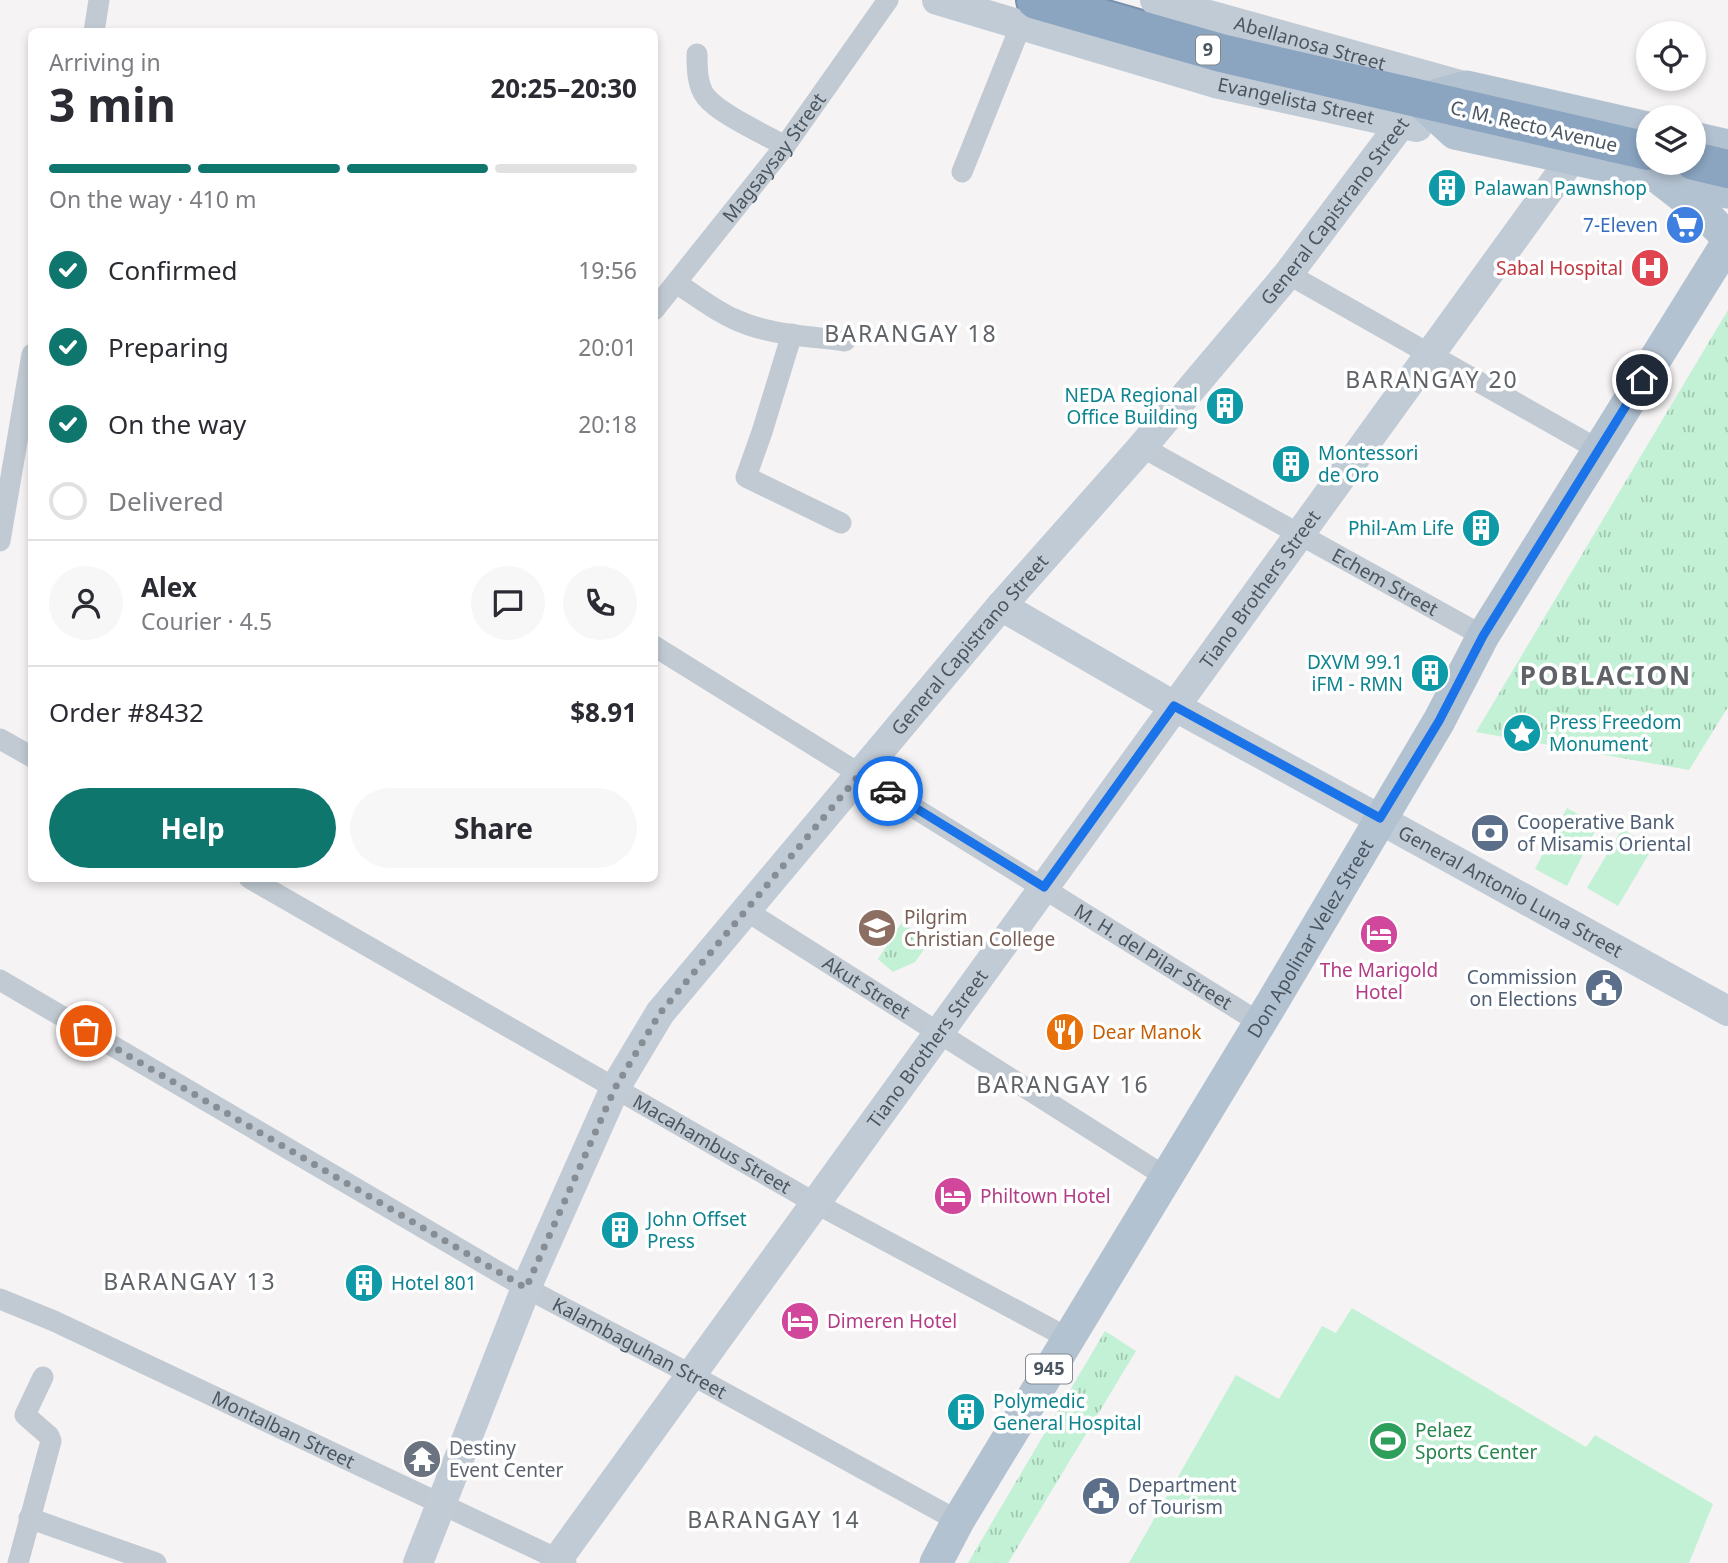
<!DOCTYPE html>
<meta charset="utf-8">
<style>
body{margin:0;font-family:"Noto Sans",sans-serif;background:#f7f7f7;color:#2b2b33;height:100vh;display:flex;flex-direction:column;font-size:26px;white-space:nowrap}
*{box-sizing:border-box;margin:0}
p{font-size:23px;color:#7c7c81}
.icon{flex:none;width:38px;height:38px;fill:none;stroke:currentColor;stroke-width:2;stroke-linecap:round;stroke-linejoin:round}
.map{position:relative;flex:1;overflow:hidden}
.drawer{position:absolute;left:28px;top:28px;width:630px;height:854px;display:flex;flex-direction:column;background:#fff;border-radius:10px;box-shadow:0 4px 10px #0003}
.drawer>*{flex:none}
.buttons{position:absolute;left:1636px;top:21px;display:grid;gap:14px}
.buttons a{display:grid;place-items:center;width:70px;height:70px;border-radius:50%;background:#fff;box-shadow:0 4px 10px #0003;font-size:35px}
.pin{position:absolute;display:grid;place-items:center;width:60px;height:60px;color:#fff;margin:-30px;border:4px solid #fff;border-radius:50%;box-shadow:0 2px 7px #0007}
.courier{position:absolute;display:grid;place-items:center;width:70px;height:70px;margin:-35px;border:5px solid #1a73e8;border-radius:50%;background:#fff;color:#222;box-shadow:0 2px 9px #0007}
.headline em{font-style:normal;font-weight:700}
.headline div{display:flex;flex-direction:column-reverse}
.headline{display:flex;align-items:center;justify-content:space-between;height:119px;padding:0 21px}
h1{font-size:46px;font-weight:700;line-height:52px}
.bar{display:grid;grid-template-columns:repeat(4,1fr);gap:10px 7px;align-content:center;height:84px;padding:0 21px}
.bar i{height:9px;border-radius:5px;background:#e1e1e2}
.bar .current{background:#0f766e}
.bar p{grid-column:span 4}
.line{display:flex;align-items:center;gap:18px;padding:0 21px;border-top:2px solid #e1e1e2}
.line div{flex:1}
.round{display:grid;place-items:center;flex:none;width:74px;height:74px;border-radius:37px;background:#f7f7f7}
ol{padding:0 21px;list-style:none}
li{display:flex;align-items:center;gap:21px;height:77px}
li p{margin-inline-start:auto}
li .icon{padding:7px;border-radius:50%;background:#0f766e;color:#fff;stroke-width:4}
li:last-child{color:#7c7c81}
li i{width:38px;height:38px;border:4px solid #e1e1e2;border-radius:50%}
.cta{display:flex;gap:14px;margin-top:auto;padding:14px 21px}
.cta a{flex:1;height:80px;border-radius:42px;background:#0f766e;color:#fff;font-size:28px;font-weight:700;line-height:80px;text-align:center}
.cta a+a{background:#f7f7f7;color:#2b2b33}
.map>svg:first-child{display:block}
.grass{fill:url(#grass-tufts)}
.garden{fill:#c3f1d5}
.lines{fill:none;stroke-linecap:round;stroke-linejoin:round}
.highway-casing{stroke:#7690ad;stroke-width:42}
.street{stroke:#c1cad2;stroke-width:21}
.secondary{stroke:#c1cbd6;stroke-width:30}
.primary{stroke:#b3c2d1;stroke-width:33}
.highway{stroke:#8ba5c1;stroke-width:38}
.done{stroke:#868d94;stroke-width:7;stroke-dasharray:0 12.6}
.route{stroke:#1a73e8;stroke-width:9}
.labels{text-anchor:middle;stroke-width:7;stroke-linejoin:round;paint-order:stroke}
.shield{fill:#fff;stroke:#808990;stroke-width:2}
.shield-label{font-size:18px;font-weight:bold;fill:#4a5661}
.street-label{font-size:19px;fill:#4a5661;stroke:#fff}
.culture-label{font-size:19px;fill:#0d838f;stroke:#fff;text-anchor:start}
.shop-label{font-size:19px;fill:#366cbe;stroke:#fff;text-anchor:end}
.health-label{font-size:19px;fill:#be3a42;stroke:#fff;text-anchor:end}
.service-label{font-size:19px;fill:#4e5e75;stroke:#fff;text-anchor:start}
.education-label{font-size:19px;fill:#785e54;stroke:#fff;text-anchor:start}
.hotel-label{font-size:19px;fill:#b23c85;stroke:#fff;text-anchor:start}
.food-label{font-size:19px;fill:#c56008;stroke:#fff;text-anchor:start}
.leisure-label{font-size:19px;fill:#27864d;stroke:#fff;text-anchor:start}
.worship-label{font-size:19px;fill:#5b616d;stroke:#fff;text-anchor:start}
.quarter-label{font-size:23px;letter-spacing:2px;fill:#5f6368;stroke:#fff}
.district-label{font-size:26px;font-weight:bold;letter-spacing:2px;fill:#5f6368;stroke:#fff}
</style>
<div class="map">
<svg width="1728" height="1563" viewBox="0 0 1728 1563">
<defs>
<pattern id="grass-tufts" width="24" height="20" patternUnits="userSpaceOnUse" patternTransform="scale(1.75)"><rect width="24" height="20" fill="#c3f1d5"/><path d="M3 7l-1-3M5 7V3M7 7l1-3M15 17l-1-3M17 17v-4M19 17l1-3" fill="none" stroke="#a0c6b0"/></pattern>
</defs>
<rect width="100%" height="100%" fill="#f5f3f3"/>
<g class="grass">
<polygon points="1728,310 1728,707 1689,770 1476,732"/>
<polygon points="902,922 930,941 915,962 893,972 878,959"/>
<polygon points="1105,1331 1136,1351 1008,1563 968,1563"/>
</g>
<g class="garden">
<polygon points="1567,808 1598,825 1567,886 1535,869"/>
<polygon points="1622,829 1653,847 1618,906 1587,888"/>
<polygon points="1352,1308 1586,1447 1595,1435 1713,1504 1689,1563 1129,1563 1236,1375 1279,1399 1322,1326 1336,1333"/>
</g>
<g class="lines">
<g class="highway-casing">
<g id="highway">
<polyline points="1036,0 1221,53 1648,151"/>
<polyline points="1694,161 1728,169"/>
</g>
</g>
<g class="street">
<polyline points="94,32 99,0"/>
<path d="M697,54c0,13 0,32 9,43 15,18 58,37 79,49"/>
<polyline points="962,172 1021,25"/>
<polyline points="1288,274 1599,450"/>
<path d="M676,283c18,11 36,26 56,35 34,17 76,18 113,23"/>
<path id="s1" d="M654,310l131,-164 103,-146"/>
<polyline points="792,334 762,432 746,477 841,523"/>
<path id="s2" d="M1142,447l341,189"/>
<polyline points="0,541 32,354"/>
<path id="s3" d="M654,646l606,377"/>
<polyline points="0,739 32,757"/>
<path id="s4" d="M249,878l566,325 253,135"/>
<path id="s5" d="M745,910l421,267"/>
<path id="s6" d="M0,980l526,308 164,86 268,147"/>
<path id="s7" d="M0,1299l54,22 512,242"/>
<polyline points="29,1518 156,1563"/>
<polyline points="18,1563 51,1441 49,1436 25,1415 43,1377"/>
</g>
<g class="secondary">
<path id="s8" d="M937,0l278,83 202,44"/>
<path id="s9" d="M1155,0l312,87"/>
<path id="s10" d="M1001,606l173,100 554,305"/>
<path id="s11" d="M418,1563l108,-275 89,-200 45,-75 341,-407 141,-159 146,-173 131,-174"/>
<path id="s12" d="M555,1563l1017,-1405"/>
</g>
<g class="primary">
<polyline points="1419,100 1455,133 1728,192"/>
<polyline points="1419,100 1467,87 1648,128"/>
<polyline points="1694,138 1728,146"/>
<polyline points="1664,182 1704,213 1728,238"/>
<path id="s13" d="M936,1563l22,-42 314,-518 167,-282 44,-85 245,-394"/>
</g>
<use href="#highway" class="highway"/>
</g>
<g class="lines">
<polyline class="done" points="86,1031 526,1288 615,1088 660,1013 860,774 888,791"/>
<polyline class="route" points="888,791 1044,887 1174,706 1380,818 1439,721 1483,636 1642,380"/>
</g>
<defs>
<g id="building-disc" transform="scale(2.0125)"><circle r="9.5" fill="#0f9aa8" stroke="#fff"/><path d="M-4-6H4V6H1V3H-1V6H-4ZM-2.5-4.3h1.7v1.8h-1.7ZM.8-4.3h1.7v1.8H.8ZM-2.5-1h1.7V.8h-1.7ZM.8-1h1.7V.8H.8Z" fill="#fff"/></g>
<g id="supermarket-disc" transform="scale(2.0125)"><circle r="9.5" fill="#3f7fe0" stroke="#fff"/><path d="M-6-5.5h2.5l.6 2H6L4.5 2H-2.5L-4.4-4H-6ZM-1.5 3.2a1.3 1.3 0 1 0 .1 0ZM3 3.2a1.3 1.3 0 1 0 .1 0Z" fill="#fff"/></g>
<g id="hospital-disc" transform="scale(2.0125)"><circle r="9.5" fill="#e0444e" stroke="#fff"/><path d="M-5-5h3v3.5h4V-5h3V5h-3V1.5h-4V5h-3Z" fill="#fff"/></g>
<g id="sight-disc" transform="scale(2.0125)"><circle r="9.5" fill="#0f9aa8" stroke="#fff"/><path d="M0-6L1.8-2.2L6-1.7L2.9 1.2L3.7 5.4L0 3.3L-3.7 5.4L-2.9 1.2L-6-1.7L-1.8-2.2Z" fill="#fff"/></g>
<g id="bank-disc" transform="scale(2.0125)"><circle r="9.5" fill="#5c6f8a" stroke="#fff"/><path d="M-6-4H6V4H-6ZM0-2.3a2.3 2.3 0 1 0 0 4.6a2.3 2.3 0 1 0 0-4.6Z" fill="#fff"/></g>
<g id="university-disc" transform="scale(2.0125)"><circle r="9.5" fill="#8d6e63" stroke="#fff"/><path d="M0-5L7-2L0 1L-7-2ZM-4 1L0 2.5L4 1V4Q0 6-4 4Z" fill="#fff"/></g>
<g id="hotel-disc" transform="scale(2.0125)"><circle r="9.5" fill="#d1479c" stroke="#fff"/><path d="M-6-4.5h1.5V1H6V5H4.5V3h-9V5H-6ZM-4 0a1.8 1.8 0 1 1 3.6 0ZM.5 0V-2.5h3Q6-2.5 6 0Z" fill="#fff"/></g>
<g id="civic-disc" transform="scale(2.0125)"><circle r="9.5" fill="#5c6f8a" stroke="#fff"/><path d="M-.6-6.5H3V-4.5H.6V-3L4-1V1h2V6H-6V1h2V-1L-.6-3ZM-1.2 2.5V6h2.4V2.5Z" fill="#fff"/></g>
<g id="restaurant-disc" transform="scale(2.0125)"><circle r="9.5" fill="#e8710a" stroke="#fff"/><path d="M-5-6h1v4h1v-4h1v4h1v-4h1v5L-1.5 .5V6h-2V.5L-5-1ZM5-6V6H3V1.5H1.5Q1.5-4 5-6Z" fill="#fff"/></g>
<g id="stadium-disc" transform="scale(2.0125)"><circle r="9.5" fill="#2e9e5b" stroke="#fff"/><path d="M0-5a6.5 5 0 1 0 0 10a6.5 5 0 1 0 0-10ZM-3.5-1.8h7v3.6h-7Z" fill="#fff"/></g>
<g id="temple-disc" transform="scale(2.0125)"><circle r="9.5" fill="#6b7280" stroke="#fff"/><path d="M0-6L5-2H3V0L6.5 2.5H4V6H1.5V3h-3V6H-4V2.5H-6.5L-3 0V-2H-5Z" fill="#fff"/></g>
</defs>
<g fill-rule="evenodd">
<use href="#building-disc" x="1447" y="188"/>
<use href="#supermarket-disc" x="1685" y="225"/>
<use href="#hospital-disc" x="1650" y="268"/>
<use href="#building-disc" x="1225" y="406"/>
<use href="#building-disc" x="1291" y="464"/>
<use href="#building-disc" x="1481" y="528"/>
<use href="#building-disc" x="1430" y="673"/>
<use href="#sight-disc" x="1522" y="733"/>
<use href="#bank-disc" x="1490" y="833"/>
<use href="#university-disc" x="877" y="928"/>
<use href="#hotel-disc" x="1379" y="934"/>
<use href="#civic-disc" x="1604" y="988"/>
<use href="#restaurant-disc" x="1065" y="1032"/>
<use href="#hotel-disc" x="953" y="1196"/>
<use href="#building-disc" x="620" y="1230"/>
<use href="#building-disc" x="364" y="1283"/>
<use href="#hotel-disc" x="800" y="1321"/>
<use href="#building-disc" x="966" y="1412"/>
<use href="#stadium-disc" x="1388" y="1441"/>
<use href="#temple-disc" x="422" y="1459"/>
<use href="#civic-disc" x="1101" y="1496"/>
</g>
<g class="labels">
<g class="shield">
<rect x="1196" y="35.5" width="24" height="29" rx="5"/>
<rect x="1026" y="1354.5" width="46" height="29" rx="5"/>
</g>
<g class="shield-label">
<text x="1208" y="56">9</text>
<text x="1049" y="1375">945</text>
</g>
<g class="street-label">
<text dy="7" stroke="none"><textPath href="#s9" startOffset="161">Abellanosa Street</textPath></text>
<text dy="7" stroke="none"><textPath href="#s8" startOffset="373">Evangelista Street</textPath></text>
<text transform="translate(1534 126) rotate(13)" y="7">C. M. Recto Avenue</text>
<text dy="7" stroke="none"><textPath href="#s1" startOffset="194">Magsaysay Street</textPath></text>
<text dy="7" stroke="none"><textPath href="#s11" startOffset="1650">General Capistrano Street</textPath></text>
<text dy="7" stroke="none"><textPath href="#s2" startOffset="278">Echem Street</textPath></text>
<text dy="7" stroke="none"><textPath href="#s12" startOffset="1202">Tiano Brothers Street</textPath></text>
<text dy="7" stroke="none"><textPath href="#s11" startOffset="1083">General Capistrano Street</textPath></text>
<text dy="7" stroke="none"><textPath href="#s10" startOffset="584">General Antonio Luna Street</textPath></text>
<text dy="7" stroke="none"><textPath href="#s13" startOffset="728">Don Apolinar Velez Street</textPath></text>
<text dy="7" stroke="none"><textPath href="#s3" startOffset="588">M. H. del Pilar Street</textPath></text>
<text dy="7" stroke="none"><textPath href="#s5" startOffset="144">Akut Street</textPath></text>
<text dy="7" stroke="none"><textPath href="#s12" startOffset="635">Tiano Brothers Street</textPath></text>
<text dy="7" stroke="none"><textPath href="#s4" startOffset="534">Macahambus Street</textPath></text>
<text dy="7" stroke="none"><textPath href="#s6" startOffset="738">Kalambaguhan Street</textPath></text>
<text dy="7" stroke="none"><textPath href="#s7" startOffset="312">Montalban Street</textPath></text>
</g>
<g class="culture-label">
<text x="1474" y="195">Palawan Pawnshop</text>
<text x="1198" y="402" text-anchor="end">NEDA Regional<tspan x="1198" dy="22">Office Building</tspan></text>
<text x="1318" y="460">Montessori<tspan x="1318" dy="22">de Oro</tspan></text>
<text x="1454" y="535" text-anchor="end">Phil-Am Life</text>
<text x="1403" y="669" text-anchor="end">DXVM 99.1<tspan x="1403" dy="22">iFM - RMN</tspan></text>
<text x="1549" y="729">Press Freedom<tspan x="1549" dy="22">Monument</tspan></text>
<text x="647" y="1226">John Offset<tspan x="647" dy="22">Press</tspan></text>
<text x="391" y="1290">Hotel 801</text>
<text x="993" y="1408">Polymedic<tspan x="993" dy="22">General Hospital</tspan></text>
</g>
<g class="shop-label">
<text x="1658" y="232">7-Eleven</text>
</g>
<g class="health-label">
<text x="1623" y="275">Sabal Hospital</text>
</g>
<g class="service-label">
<text x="1517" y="829">Cooperative Bank<tspan x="1517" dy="22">of Misamis Oriental</tspan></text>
<text x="1577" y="984" text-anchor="end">Commission<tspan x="1577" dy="22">on Elections</tspan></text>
<text x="1128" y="1492">Department<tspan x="1128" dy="22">of Tourism</tspan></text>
</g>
<g class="education-label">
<text x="904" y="924">Pilgrim<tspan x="904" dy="22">Christian College</tspan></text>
</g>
<g class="hotel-label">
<text x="1379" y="977" text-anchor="middle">The Marigold<tspan x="1379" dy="22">Hotel</tspan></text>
<text x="980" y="1203">Philtown Hotel</text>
<text x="827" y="1328">Dimeren Hotel</text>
</g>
<g class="food-label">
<text x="1092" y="1039">Dear Manok</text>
</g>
<g class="leisure-label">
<text x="1415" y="1437">Pelaez<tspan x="1415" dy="22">Sports Center</tspan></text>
</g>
<g class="worship-label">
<text x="449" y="1455">Destiny<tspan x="449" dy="22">Event Center</tspan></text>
</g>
<g class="quarter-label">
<text x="911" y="342">BARANGAY 18</text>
<text x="1432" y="388">BARANGAY 20</text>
<text x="1063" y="1093">BARANGAY 16</text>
<text x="190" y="1290">BARANGAY 13</text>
<text x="774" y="1528">BARANGAY 14</text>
</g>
<g class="district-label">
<text x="1606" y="685">POBLACION</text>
</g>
</g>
</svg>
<div class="buttons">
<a><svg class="icon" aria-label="locate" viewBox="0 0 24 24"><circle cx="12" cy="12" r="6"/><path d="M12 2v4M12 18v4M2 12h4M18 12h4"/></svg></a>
<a><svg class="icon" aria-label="layers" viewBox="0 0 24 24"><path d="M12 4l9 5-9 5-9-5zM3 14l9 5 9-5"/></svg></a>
</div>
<div class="pin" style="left:86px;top:1031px;background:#ea580c"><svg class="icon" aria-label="bag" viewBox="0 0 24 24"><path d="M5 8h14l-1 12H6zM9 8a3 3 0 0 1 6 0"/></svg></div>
<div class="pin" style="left:1642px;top:380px;background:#1f2937"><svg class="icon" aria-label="home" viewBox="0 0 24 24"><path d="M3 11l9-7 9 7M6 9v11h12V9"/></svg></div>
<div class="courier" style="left:888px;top:791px"><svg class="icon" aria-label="car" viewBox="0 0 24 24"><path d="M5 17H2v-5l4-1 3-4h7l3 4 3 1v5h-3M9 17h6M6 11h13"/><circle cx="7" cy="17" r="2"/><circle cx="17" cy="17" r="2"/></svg></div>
<section class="drawer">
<div class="headline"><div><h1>3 min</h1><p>Arriving in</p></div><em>20:25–20:30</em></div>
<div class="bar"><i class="current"></i><i class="current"></i><i class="current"></i><i></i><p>On the way · 410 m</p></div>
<ol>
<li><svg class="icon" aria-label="check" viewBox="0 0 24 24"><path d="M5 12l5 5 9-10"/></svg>Confirmed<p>19:56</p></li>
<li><svg class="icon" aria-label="check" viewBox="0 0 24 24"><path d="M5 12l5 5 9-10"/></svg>Preparing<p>20:01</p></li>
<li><svg class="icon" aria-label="check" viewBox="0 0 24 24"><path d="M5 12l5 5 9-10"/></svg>On the way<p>20:18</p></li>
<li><i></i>Delivered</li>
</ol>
<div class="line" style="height:126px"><a class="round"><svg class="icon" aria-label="person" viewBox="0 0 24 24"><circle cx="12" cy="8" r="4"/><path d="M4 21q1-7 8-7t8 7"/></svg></a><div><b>Alex</b><p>Courier · 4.5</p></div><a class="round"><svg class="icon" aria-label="chat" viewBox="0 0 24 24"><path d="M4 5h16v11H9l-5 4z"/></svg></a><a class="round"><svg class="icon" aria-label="phone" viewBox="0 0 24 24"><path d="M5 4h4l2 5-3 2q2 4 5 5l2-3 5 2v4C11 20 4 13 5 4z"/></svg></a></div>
<div class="line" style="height:91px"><div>Order #8432</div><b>$8.91</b></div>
<div class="cta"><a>Help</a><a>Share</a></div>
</section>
</div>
